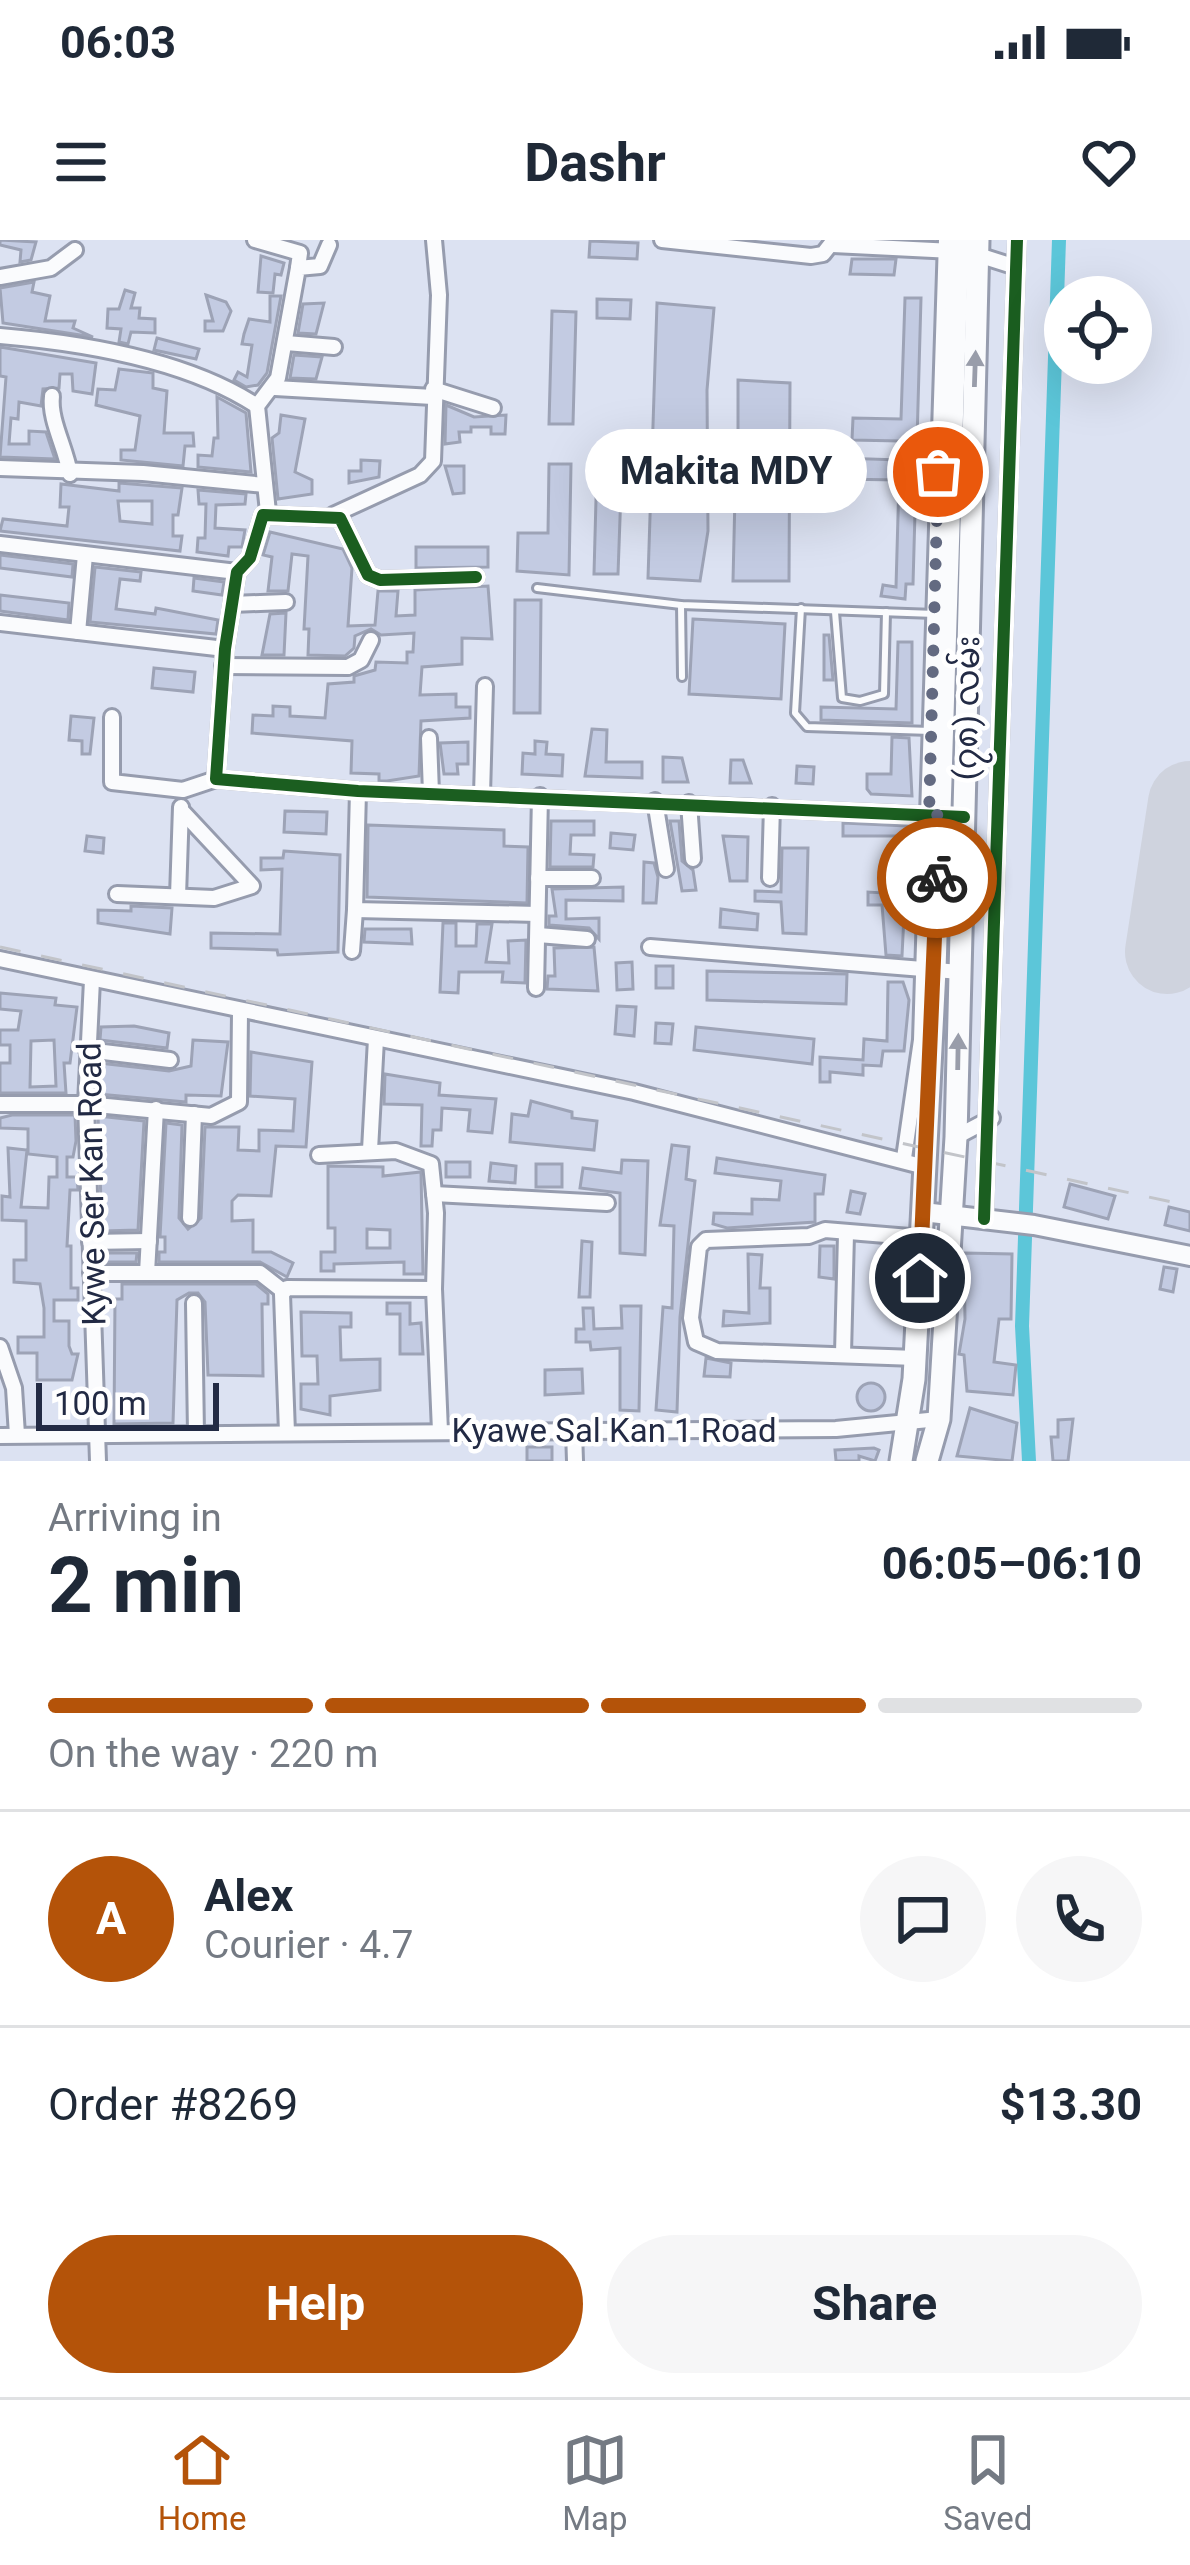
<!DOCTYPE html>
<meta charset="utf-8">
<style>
body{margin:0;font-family:Roboto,"Noto Sans Myanmar",sans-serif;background:#f6f6f7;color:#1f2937;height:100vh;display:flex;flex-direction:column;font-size:45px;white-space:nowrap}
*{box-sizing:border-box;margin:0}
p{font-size:39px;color:#747a83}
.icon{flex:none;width:66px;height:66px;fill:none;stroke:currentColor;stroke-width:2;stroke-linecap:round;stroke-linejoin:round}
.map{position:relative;height:1221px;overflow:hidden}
.drawer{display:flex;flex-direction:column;background:#fff;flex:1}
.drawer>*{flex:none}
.fabs{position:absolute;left:1044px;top:36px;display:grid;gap:24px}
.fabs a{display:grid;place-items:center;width:108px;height:108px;border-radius:50%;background:#fff;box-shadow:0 12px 48px #0002;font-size:60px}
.scale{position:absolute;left:36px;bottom:30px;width:183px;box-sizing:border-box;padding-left:12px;border:6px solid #222a44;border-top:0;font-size:33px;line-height:42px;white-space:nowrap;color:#222a44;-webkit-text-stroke:9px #fff;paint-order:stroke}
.pin{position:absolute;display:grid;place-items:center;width:102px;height:102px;color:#fff;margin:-51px;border:6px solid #fff;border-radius:50%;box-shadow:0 3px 12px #0007}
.courier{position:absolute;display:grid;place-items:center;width:120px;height:120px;margin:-60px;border:9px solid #b45309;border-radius:50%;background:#fff;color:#222;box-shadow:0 3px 15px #0007}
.bubble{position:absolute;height:84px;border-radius:42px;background:#fff;box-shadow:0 12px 48px #0002;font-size:39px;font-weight:700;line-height:84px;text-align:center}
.head em{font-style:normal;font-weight:700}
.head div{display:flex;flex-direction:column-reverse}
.head{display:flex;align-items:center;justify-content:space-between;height:204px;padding:0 48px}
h1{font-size:78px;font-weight:700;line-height:90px}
.bar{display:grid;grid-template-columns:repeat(4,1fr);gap:18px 12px;align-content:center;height:144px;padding:0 48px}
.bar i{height:15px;border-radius:9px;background:#e0e1e3}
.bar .active{background:#b45309}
.bar p{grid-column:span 4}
.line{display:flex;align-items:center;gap:30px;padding:0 48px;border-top:3px solid #e0e1e3}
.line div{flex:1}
.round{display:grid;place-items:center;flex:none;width:126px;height:126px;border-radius:63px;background:#f6f6f7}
.cta{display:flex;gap:24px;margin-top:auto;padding:24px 48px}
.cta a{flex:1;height:138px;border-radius:72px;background:#b45309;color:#fff;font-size:48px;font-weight:700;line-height:138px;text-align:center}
.cta a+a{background:#f6f6f7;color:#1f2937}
.status{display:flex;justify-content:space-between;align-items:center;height:84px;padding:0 60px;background:#fff;direction:ltr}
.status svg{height:33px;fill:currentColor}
header{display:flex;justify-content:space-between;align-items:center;height:156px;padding:0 48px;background:#fff;font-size:54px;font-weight:700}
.tab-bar{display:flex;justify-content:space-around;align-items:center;height:168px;border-top:3px solid #e0e1e3;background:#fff;font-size:33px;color:#747a83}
.tab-bar a{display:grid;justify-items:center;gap:6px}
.tab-bar .active{color:#b45309}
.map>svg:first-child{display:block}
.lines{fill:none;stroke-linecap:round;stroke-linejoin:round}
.canal{stroke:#5cc6d9;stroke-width:14}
.runway{stroke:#cfd3de;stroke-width:84}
.building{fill:#c3cbe2;stroke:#9da3b6;stroke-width:3;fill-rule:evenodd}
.lane-casing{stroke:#969cae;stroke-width:12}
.street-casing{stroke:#969cae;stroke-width:20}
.secondary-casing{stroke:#969cae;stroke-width:24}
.primary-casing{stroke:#969cae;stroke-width:27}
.lane{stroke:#fafbfd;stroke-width:6}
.street{stroke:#fafbfd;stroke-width:14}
.secondary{stroke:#fafbfd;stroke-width:18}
.primary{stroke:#fafbfd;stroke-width:21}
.rail{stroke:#c2c4c9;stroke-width:3;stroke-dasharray:21 21;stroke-linecap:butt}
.cycleway-casing{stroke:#fff;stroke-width:20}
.cycleway{stroke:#1b5e20;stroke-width:12}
.oneway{fill:#999daa}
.done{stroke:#636a81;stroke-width:12;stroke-dasharray:0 21.6}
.route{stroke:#b45309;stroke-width:15}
.labels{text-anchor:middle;stroke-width:9;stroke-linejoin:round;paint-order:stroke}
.street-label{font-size:33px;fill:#222a44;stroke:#fff}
</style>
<div class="status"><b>06:03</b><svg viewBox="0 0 49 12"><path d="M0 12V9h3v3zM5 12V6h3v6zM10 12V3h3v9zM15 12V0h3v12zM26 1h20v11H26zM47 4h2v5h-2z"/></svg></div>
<header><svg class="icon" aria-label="menu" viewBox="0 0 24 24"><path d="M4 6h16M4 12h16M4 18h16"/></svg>Dashr<svg class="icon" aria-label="heart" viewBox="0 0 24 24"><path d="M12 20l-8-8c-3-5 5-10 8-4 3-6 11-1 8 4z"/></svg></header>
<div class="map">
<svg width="1190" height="1221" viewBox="0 0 1190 1221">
<rect width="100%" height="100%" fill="#dce2f2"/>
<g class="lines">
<polyline class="canal" points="1029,1221 1022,1086 1059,0"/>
<polyline class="runway" points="1167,712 1190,563"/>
</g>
<g class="building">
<polygon points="0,0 36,2 31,20 20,22 21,10 0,5"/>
<polygon points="590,1 638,3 637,19 589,17"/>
<polygon points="261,16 284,23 281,35 275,34 273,53 258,52"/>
<polygon points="852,19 896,19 894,35 850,34"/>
<polygon points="34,42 32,52 50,56 45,81 75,81 73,88 93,97 3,83 0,48"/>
<polygon points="125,50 135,53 131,68 140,68 139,78 155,79 155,93 131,92 128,104 119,102 121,89 107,88 108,69 119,69"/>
<polygon points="206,55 226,62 231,71 223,91 205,91 205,81 213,81"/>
<polygon points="270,56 281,56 267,133 258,145 246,147 234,140 238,132 247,137 252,105 242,104 244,94 249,79 270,82"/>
<polygon points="905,58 921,58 913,344 906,344 905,359 881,356 883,345 896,347 899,240 839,239 840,218 900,220 900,201 852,200 853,178 901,179"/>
<polygon points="597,59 631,60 630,79 597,78"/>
<polygon points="324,63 316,94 298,93 303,64"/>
<polygon points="657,63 714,68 707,150 708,291 700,341 648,338"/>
<polygon points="552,71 576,72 573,184 549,184"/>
<polygon points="157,98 199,109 196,119 154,110"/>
<polygon points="0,107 96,123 92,154 73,151 72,134 60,134 59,148 43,149 41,166 19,162 18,179 11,178 9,204 29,204 29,191 46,192 55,219 0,217 6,137 0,136"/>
<polygon points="294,115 322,117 316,139 290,138"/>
<polygon points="119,129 153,133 153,148 167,151 164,193 193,193 194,206 185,206 183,226 121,220 121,210 135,210 140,176 96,165 98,149 115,150"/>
<polygon points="738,140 790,143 789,341 733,341 736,213 769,214 770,193 738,194"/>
<polygon points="217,157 246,173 251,232 198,227 198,215 212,216 214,198 218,198"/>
<polygon points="446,165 474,177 506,175 505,194 491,194 491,187 471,187 471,192 459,192 460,202 445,204"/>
<polygon points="281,175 305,179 295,232 312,240 312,254 278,259 272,198 279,193"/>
<polygon points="361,220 380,221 379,237 349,243 349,231 361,231"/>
<polygon points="597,222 622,223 618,334 594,334"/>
<polygon points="549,224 571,224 569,335 517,331 518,293 548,293"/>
<polygon points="445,226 464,226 464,253 453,254"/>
<path d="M119,243l63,5 -4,27h-5v21h9l-2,15 -180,-20 3,-12 64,7 2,-19h-9l1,-23 58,7zM118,261h34v23l-32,-3z"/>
<polygon points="198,250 246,254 245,264 216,265 215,288 245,290 242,307 229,307 228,316 197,312 198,298 205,298 206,264 199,264"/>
<polygon points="270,292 343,309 352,328 348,386 375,385 378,351 398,351 396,376 415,375 415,350 488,346 492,399 462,398 462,424 422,427 420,455 456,454 456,467 470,467 470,478 421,481 419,536 387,541 379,541 379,534 351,533 352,501 252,493 253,475 273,476 273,466 290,467 290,476 325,478 328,444 354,442 354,436 375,430 376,422 407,423 407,412 413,412 414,393 381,395 371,389 355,396 354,408 345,416 308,415 309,389 304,389 308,316 292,314 288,351 268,351 272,317 263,315"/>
<polygon points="416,307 488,307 488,327 416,328"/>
<polygon points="0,315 73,324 72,337 0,328"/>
<polygon points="95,327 141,332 140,341 120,339 116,369 155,374 156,368 218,380 216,394 90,382"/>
<polygon points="194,338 224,342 222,355 193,351"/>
<polygon points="0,355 69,363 68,380 0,371"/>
<polygon points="515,360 541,360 540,473 514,473"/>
<polygon points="286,373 284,415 262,415 270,374"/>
<polygon points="693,379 785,384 781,459 689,454"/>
<polygon points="824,395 829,395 833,440 824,440"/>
<polygon points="898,402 912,402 912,483 821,480 821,467 896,469"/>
<polygon points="154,428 195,432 193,452 152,448"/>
<polygon points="71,476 94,478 90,514 82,514 82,501 69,500"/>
<polygon points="592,489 607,490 606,522 642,522 642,538 585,536"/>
<polygon points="892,497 909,498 912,556 871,554 867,549 867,534 891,534"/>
<polygon points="535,501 547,502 546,514 563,515 562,536 522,534 523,513 535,514"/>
<polygon points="468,502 468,524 457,524 458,534 444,534 440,503"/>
<polygon points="663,517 682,518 688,542 663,542"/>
<polygon points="731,520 743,520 751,543 730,543"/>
<polygon points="797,526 814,527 813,544 796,543"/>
<polygon points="285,571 327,572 326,594 284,592"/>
<polygon points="551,581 594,581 594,595 571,595 570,614 594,615 593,627 550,627"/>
<polygon points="670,581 679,581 682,621 693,630 696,650 682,651"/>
<polygon points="843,583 907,586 907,596 843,596"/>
<polygon points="368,585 504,590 504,606 528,607 527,663 367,657"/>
<polygon points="611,593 635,595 633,610 610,608"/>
<polygon points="87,596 104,598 103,613 85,611"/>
<polygon points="723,596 748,597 747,641 730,641"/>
<polygon points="782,608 808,608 806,694 783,693 781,662 755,661 755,651 781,652"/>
<polygon points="284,611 340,615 338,712 278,715 277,710 211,708 211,693 280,694 282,629 261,630 261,618 283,618"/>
<polygon points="885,613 907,614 902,716 886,715 882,665 868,665 868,652 883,653"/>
<polygon points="644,622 654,623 658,637 656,663 643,663"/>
<polygon points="623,647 623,661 566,660 566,679 599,678 599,699 589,688 549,685 549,676 556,676 552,649"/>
<polygon points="131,666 172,668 170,694 98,683 98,670 131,671"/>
<polygon points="721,669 758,674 757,690 720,687"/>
<polygon points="443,683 456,683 456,706 476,706 477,684 492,684 486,722 509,723 508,701 526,700 525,743 502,742 503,732 459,732 458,753 440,752"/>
<polygon points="365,689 411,689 412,704 364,702"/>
<polygon points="594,707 598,751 547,749 548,736 555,736 554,708"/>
<polygon points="632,722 633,749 617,750 616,723"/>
<rect x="656" y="726" width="17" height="22"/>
<polygon points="707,731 847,734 846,764 707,760"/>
<polygon points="888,742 903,742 909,760 904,811 883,811 881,826 863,825 863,835 830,832 830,842 820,842 820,817 863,820 864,799 887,801"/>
<path d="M0,753l56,5 -1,7 22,2 -7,56h-6l2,30h-66v-30h10v-18h-10v-15h18l3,-19 -21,-2zM54,800l2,46 -26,1 1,-46z"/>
<polygon points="617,766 636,767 634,796 615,794"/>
<polygon points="656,783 673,784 671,804 655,803"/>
<polygon points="134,786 169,793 167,808 100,800 101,787"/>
<polygon points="696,787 814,799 812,824 694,810"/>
<polygon points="193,800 228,802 221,856 186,855 186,862 98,854 99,823 169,831 191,826"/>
<polygon points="251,812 312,822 306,907 276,906 271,956 238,955 232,961 232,981 253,980 253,1012 271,1012 293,1023 287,1037 260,1022 159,1022 159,1012 165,1012 165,997 160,997 166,883 182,885 179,978 188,989 201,978 205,887 239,887 238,910 259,911 259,890 293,891 295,859 250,856"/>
<polygon points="385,834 440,843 439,855 496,859 492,893 468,891 470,870 442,868 441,890 433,890 432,906 421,906 422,865 384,864"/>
<polygon points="531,861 572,872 572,878 597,881 594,910 510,902 512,874 528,876"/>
<polygon points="12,875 75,875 76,901 73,917 67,917 67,937 77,937 78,950 70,950 67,1006 71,1006 71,1048 78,1048 78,1060 54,1060 54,1081 69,1081 69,1106 72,1114 78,1114 72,1140 37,1140 37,1113 18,1113 18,1097 44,1097 44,1068 40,1044 14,1042 14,1020 26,1020 26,981 2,980 2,956 10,957 8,908 27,910 21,967 48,968 49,937 57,937 57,917 28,914 28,889 0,888 0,878"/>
<polygon points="98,876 144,881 138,990 102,991"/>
<polygon points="672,905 689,907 686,939 695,941 680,1077 677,1172 656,1170 663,1067 672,1068 674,986 660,985"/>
<polygon points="717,918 825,935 823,954 815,954 815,982 727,988 713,984 714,973 752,974 752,959 779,960 781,941 715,933"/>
<polygon points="622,920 648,921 645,1015 620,1013 620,953 580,948 583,928 621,933"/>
<rect x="446" y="922" width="24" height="15"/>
<polygon points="491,923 516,926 515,943 489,941"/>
<rect x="536" y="924" width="26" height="23"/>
<path d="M328,926l55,1v9l38,-4 2,102h-19v-12l-70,2v7h-13v-19h14v-24h-7zM367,989l23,1v18h-23z"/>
<polygon points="1070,944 1115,956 1108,979 1064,967"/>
<polygon points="851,951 865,954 860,974 847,972"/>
<polygon points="1169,967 1190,972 1190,991 1165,985"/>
<polygon points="582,1001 592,1002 590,1057 579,1057"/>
<polygon points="820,1006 834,1006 834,1039 819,1037"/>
<polygon points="102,1013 137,1013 136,1022 103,1022"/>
<polygon points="964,1013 1012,1014 1011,1079 999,1079 994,1122 1016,1125 1013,1155 967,1151 964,1115 959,1114 965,1079"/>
<polygon points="748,1014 762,1015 760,1048 770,1048 770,1083 723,1086 724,1071 749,1073"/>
<polygon points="1164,1027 1177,1029 1173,1052 1160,1049"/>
<polygon points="122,1044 256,1044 268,1054 268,1064 262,1064 263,1136 208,1135 205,1062 198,1053 189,1053 177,1060 173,1183 114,1184 115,1059 122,1059"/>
<polygon points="387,1063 410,1063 410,1084 421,1083 423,1114 400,1114 400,1074 387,1074"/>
<polygon points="621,1066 641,1066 639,1171 620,1170 620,1108 591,1110 590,1102 576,1102 576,1089 584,1089 583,1068 593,1068 594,1089 622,1088"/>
<polygon points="301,1072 351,1073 351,1087 340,1087 341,1120 380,1119 380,1150 330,1156 330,1175 301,1169 301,1144 318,1144 317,1116 302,1116"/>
<polygon points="706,1118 731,1123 730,1137 704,1136"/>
<polygon points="582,1129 583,1153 545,1155 545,1130"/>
<circle cx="871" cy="1157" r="14"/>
<polygon points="970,1168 1017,1183 1012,1221 957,1216"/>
<polygon points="1073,1179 1068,1221 1053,1221 1051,1197 1058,1197 1058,1180"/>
<rect x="527" y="1207" width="25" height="14"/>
<polygon points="835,1210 874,1208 879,1210 875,1221 859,1216 859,1221 836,1221"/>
</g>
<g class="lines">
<g class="lane-casing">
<g id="lane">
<polyline points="537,348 681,365 935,374"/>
<polyline points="681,365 682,437"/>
<polyline points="801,368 795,473 807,487 931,491"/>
<polyline points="835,372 842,458 860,461 884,454 886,372"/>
</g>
</g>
<g class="street-casing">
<g id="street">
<polyline points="255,0 300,13 298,28"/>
<polyline points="662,0 811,16 823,14 834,0"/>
<polyline points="833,5 953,11"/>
<polyline points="975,14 1016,27"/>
<polyline points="0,37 51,28 75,10"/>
<path d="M0,96c83,7 187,24 257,70"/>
<polyline points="286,103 334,107"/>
<polyline points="275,148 433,157"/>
<polyline points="433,149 493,168"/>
<path d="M52,156c-3,24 14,52 18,78"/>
<polyline points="0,228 143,233 265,245"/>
<polyline points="268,272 257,166 278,138 298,28 320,26 329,5"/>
<polyline points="333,275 420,235 433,221 439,55 434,0"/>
<polyline points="0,304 237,332"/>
<polyline points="476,337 380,340 368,335 340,278 263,275 250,318 237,332 225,409 216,539 358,551 943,576"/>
<polyline points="232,364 286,362"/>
<polyline points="0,383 225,409"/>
<polyline points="78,392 85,315"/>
<polyline points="223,426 348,427 361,420 371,400"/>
<polyline points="112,477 112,542 183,550 216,539"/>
<polyline points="429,498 431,553"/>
<polyline points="358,551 355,670 537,674"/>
<polyline points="482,555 485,446"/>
<polyline points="655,561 666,629"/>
<polyline points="689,563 693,619"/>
<polyline points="538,638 592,638"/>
<polyline points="770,638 772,566"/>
<polyline points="117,654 214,658 252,646 181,570"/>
<polyline points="178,656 181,567"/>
<polyline points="538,695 587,699"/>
<polyline points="650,707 960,732"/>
<polyline points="352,711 355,670"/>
<polyline points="0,719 634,852 925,927"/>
<polyline points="92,740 86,864 98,1221"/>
<polyline points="536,748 540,556"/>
<polyline points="87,810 170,820"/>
<polyline points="0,864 86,864 211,876 239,862 240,773"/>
<polyline points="956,897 992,878"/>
<polyline points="370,910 376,799"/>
<polyline points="319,915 396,911 431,924 436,973 434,1049"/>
<polyline points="904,918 921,800 946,0"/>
<polyline points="434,954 607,963"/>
<polyline points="190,978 194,874"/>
<polyline points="984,979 1017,0"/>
<polyline points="90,1002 149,1001"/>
<polyline points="91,1033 260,1033 283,1051"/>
<polyline points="147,1033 156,869"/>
<polyline points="194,1063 196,1194"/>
<polyline points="0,1107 14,1148 17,1195"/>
<polyline points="843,1114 846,994"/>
<polyline points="916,1118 717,1111 696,1102 691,1078 699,1007 706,1000 809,996 825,990 922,998"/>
<polyline points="574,1191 575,1221"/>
<polyline points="287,1193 282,1054 287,1048 434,1049 440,1191"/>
<polyline points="0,1196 836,1189 939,1179"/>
</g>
</g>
<g class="secondary-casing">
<polyline id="secondary" points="923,972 1034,985 1190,1016"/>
</g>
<g class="primary-casing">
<g id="primary">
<polyline points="901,1221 914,1139 935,730 958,0"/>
<polyline points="927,1221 939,1179 956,897 978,0"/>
</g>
</g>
<use href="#lane" class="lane"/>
<use href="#street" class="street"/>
<use href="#secondary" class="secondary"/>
<use href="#primary" class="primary"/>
<polyline class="rail" points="0,707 1190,966"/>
<g class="cycleway-casing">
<g id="cycleway">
<polyline points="476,337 380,340 368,335 340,278 263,275 250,318 237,332 225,409 216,539 358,551 964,577"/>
<polyline points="984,979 1017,0"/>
</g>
</g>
<use href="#cycleway" class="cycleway"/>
</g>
<defs><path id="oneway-solid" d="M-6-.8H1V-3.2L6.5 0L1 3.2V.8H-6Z" transform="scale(3)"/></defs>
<g class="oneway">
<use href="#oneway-solid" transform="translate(975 129) rotate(-88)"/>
<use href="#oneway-solid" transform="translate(958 812) rotate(-89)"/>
</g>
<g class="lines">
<polyline class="done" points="937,638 939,575 929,575 938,232"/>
<polyline class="route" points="920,1038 937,638"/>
</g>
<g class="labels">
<g class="street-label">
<text transform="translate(966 468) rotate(-89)" y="12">(၇၈) လမ်း</text>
<text transform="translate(91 944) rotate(-91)" y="12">Kywe Ser Kan Road</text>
<text x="614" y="1202">Kyawe Sal Kan 1 Road</text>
</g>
</g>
</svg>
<div class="fabs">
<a><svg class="icon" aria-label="locate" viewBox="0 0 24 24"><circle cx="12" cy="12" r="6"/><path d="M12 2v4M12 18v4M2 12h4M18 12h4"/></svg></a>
</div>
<div class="scale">100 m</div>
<div class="pin" style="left:938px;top:232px;background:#ea580c"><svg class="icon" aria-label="bag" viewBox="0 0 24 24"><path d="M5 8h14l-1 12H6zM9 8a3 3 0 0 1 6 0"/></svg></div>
<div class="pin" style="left:920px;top:1038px;background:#1f2937"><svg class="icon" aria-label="home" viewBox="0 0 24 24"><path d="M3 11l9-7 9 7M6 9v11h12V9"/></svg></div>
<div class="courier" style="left:937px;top:638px"><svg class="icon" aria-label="bike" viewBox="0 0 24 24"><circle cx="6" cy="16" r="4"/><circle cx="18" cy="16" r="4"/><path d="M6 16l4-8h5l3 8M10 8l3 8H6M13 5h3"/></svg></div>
<div class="bubble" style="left:585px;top:189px;width:282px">Makita MDY</div>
</div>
<section class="drawer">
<div class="head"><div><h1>2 min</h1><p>Arriving in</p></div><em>06:05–06:10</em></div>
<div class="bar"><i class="active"></i><i class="active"></i><i class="active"></i><i></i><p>On the way · 220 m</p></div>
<div class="line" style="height:216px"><b class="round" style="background:#b45309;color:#fff">A</b><div><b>Alex</b><p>Courier · 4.7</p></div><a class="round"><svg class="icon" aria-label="chat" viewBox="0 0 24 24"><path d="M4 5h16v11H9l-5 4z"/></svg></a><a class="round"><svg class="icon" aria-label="phone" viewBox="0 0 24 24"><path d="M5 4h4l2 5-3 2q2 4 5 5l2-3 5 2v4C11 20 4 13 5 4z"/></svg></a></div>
<div class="line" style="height:156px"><div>Order #8269</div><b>$13.30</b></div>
<div class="cta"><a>Help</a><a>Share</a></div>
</section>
<nav class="tab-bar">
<a class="active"><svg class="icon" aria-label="home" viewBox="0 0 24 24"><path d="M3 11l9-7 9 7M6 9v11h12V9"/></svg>Home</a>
<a><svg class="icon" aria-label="map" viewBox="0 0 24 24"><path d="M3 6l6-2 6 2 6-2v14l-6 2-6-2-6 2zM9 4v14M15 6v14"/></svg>Map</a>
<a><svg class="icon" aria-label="saved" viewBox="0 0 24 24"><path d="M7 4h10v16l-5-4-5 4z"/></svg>Saved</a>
</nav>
